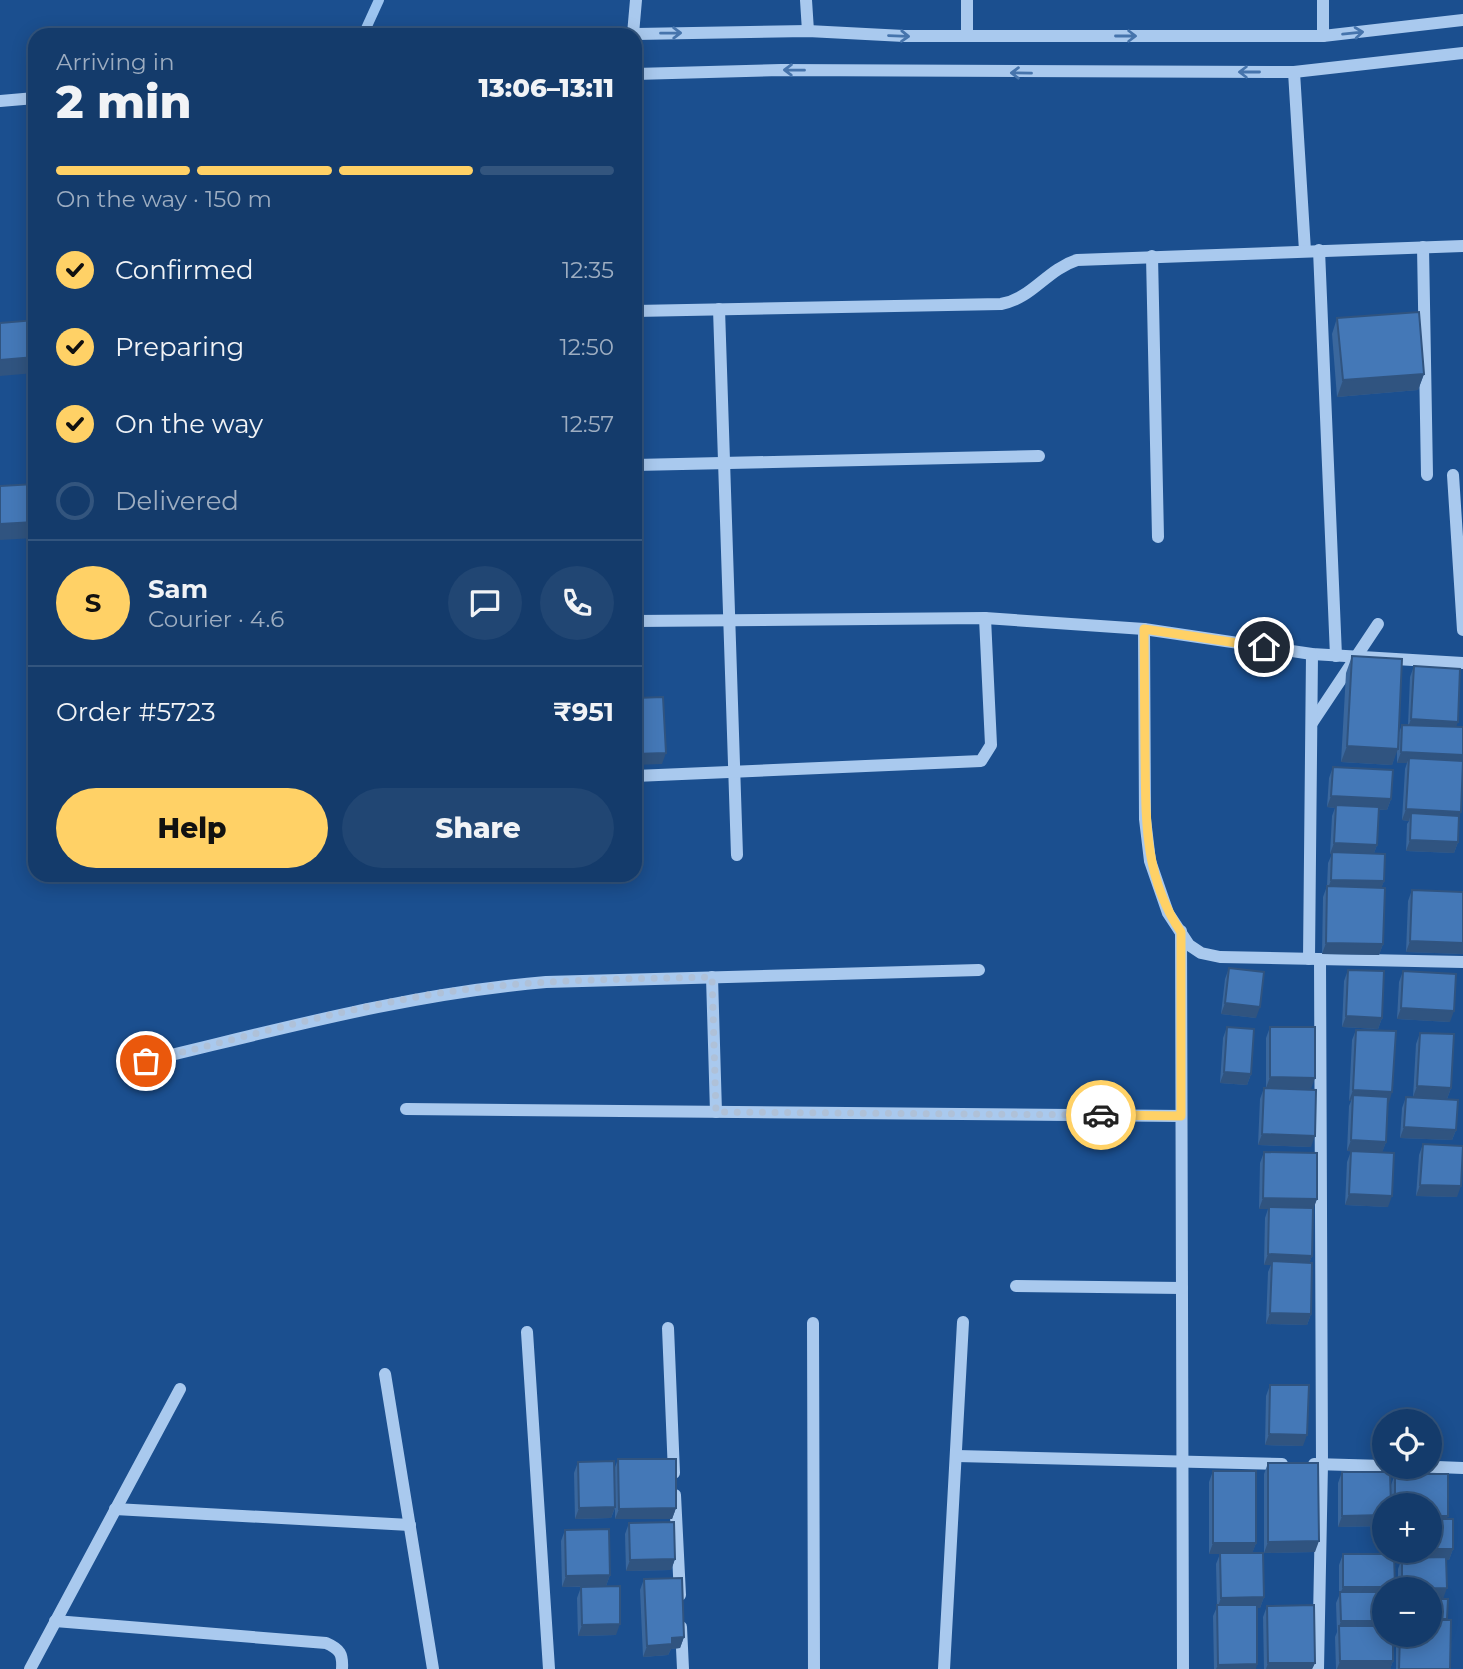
<!DOCTYPE html>
<meta charset="utf-8">
<style>
body{margin:0;font-family:Montserrat,sans-serif;background:#214673;color:#f1f3f6;height:100vh;display:flex;flex-direction:column;font-size:26px;white-space:nowrap}
*{box-sizing:border-box;margin:0}
p{font-size:23px;color:#9dadc1}
.icon{flex:none;width:38px;height:38px;fill:none;stroke:currentColor;stroke-width:2;stroke-linecap:round;stroke-linejoin:round}
.map{position:relative;flex:1;overflow:hidden}
.details{position:absolute;left:28px;top:28px;width:614px;height:854px;display:flex;flex-direction:column;background:#143b6b;border-radius:21px;box-shadow:0 4px 18px #0003,0 0 0 2px #33557e}
.details>*{flex:none}
.tools{position:absolute;left:1372px;top:1409px;display:grid;gap:14px}
.tools a{display:grid;place-items:center;width:70px;height:70px;border-radius:50%;background:#143b6b;box-shadow:0 4px 18px #0003,0 0 0 2px #33557e;font-size:35px}
.pin{position:absolute;display:grid;place-items:center;width:60px;height:60px;color:#fff;margin:-30px;border:4px solid #fff;border-radius:50%;box-shadow:0 2px 7px #0007}
.courier{position:absolute;display:grid;place-items:center;width:70px;height:70px;margin:-35px;border:5px solid #ffd166;border-radius:50%;background:#fff;color:#222;box-shadow:0 2px 9px #0007}
.overview em{font-style:normal;font-weight:800}
.overview div{display:flex;flex-direction:column-reverse}
.overview{display:flex;align-items:center;justify-content:space-between;height:119px;padding:0 28px}
h1{font-size:46px;font-weight:800;line-height:52px}
.bar{display:grid;grid-template-columns:repeat(4,1fr);gap:10px 7px;align-content:center;height:84px;padding:0 28px}
.bar i{height:9px;border-radius:5px;background:#33557e}
.bar .current{background:#ffd166}
.bar p{grid-column:span 4}
.line{display:flex;align-items:center;gap:18px;padding:0 28px;border-top:2px solid #33557e}
.line div{flex:1}
.round{display:grid;place-items:center;flex:none;width:74px;height:74px;border-radius:37px;background:#214673}
ol{padding:0 28px;list-style:none}
li{display:flex;align-items:center;gap:21px;height:77px}
li p{margin-inline-start:auto}
li .icon{padding:7px;border-radius:50%;background:#ffd166;color:#111;stroke-width:4}
li:last-child{color:#9dadc1}
li i{width:38px;height:38px;border:4px solid #33557e;border-radius:50%}
.primary-button{display:flex;gap:14px;margin-top:auto;padding:14px 28px}
.primary-button a{flex:1;height:80px;border-radius:42px;background:#ffd166;color:#111;font-size:28px;font-weight:800;line-height:80px;text-align:center}
.primary-button a+a{background:#214673;color:#f1f3f6}
.map>svg:first-child{display:block}
.lines{fill:none;stroke-linecap:round;stroke-linejoin:round}
.stream{stroke:#9cc4f0;stroke-width:10}
.minor{stroke:#a9c9ee;stroke-width:12}
.wall{fill:#3a679d}
.shaded-wall{fill:#305480}
.building{fill:#4478b7;stroke:#305480;stroke-width:2}
.oneway{stroke:#4674ac}
.done{stroke:#afc1d8;stroke-width:7;stroke-dasharray:0 12.6}
.route{stroke:#ffd166;stroke-width:9}
</style>
<div class="map">
<svg width="1463" height="1669" viewBox="0 0 1463 1669">
<rect width="100%" height="100%" fill="#1b4f8f"/>
<g class="lines">
<polyline class="stream" points="363,35 379,0"/>
<g class="minor">
<polyline points="806,0 808,31"/>
<polyline points="967,0 967,36"/>
<polyline points="1323,0 1323,36"/>
<polyline points="633,34 636,0"/>
<polyline points="579,35 808,31 904,36 1323,36 1463,20"/>
<polyline points="1294,72 1305,251"/>
<polyline points="635,74 781,70 1294,72 1463,53"/>
<polyline points="0,101 35,98"/>
<polyline points="1423,247 1427,475"/>
<polyline points="1319,250 1336,656"/>
<polyline points="1152,256 1158,537"/>
<polyline points="719,309 737,855"/>
<path d="M635,311l366,-7c32,-6 45,-34 76,-44l386,-14"/>
<polyline points="635,465 1039,456"/>
<polyline points="1453,475 1463,630"/>
<polyline points="635,621 985,618 1144,629 1312,654 1463,663"/>
<polyline points="1144,629 1145,819 1150,861 1168,913 1189,945 1201,953 1220,957 1463,962"/>
<polyline points="1312,723 1378,624"/>
<polyline points="635,776 981,761 991,745 985,618"/>
<polyline points="1181,931 1183,1669"/>
<polyline points="1309,959 1312,654"/>
<polyline points="712,977 716,1112"/>
<path d="M146,1061c135,-32 261,-67 400,-79l433,-12"/>
<polyline points="406,1109 1181,1116"/>
<polyline points="1016,1286 1182,1288"/>
<polyline points="813,1323 814,1669"/>
<polyline points="668,1328 674,1473"/>
<polyline points="527,1332 549,1669"/>
<polyline points="385,1374 433,1669"/>
<polyline points="957,1456 1282,1464"/>
<polyline points="1314,1464 1384,1466"/>
<polyline points="1411,1466 1463,1468"/>
<polyline points="675,1495 680,1595"/>
<polyline points="115,1509 410,1525"/>
<path d="M55,1621l271,22c14,6 17,11 16,26"/>
<polyline points="681,1627 683,1669"/>
<polyline points="30,1669 180,1389"/>
<polyline points="944,1669 963,1322"/>
<polyline points="1318,1669 1322,1464 1320,959"/>
</g>
</g>
<g class="wall">
<polygon points="1337,318 1424,374 1418,390 1337,397 1332,334"/>
<polygon points="1352,656 1398,735 1402,725 1408,725 1410,677 1414,666 1456,727 1459,817 1458,842 1454,853 1406,851 1407,824 1409,821 1402,820 1405,769 1407,763 1397,763 1397,749 1392,765 1341,762 1346,673"/>
<polygon points="1333,767 1391,799 1387,810 1379,810 1377,845 1374,853 1384,881 1381,888 1383,944 1379,955 1322,954 1323,897 1327,886 1328,863 1332,854 1330,854 1332,816 1335,808 1327,807 1329,778"/>
<polygon points="1412,890 1463,892 1463,954 1406,952 1408,901"/>
<polygon points="1229,968 1256,1018 1221,1014 1225,979"/>
<polygon points="1348,970 1382,1018 1378,1029 1342,1027 1344,981"/>
<polygon points="1403,971 1450,1022 1397,1019 1399,982"/>
<polygon points="1227,1027 1251,1074 1247,1085 1220,1083 1223,1038"/>
<polygon points="1270,1027 1311,1089 1270,1088 1311,1147 1258,1145 1260,1099 1264,1088 1266,1088 1266,1038"/>
<polygon points="1356,1030 1389,1103 1387,1103 1386,1142 1382,1152 1388,1207 1345,1205 1347,1162 1351,1151 1362,1152 1347,1151 1349,1106 1351,1101 1349,1101 1352,1040"/>
<polygon points="1420,1033 1451,1088 1447,1099 1413,1097 1416,1044"/>
<polygon points="1406,1097 1456,1130 1452,1140 1400,1138 1402,1108"/>
<polygon points="1423,1144 1457,1197 1416,1196 1419,1155"/>
<polygon points="1264,1152 1317,1199 1313,1208 1312,1256 1309,1263 1311,1314 1307,1325 1266,1324 1268,1272 1271,1265 1264,1265 1265,1218 1268,1209 1259,1209 1260,1163"/>
<polygon points="1270,1385 1303,1446 1265,1445 1266,1396"/>
<polygon points="618,1459 676,1508 672,1519 615,1519 615,1508 611,1518 575,1519 574,1473 578,1462 614,1470"/>
<polygon points="1268,1463 1315,1552 1264,1553 1264,1474"/>
<polygon points="1213,1471 1256,1543 1252,1553 1264,1597 1260,1608 1257,1608 1256,1669 1214,1669 1213,1616 1217,1607 1216,1564 1220,1554 1209,1554 1209,1482"/>
<polygon points="1342,1472 1384,1505 1384,1526 1338,1527 1338,1483"/>
<polygon points="1395,1474 1447,1519 1453,1549 1449,1560 1446,1560 1443,1599 1447,1620 1450,1669 1396,1669 1396,1634 1430,1634 1430,1589 1398,1589 1398,1569 1402,1558 1402,1550 1430,1550 1430,1505 1391,1505 1391,1485"/>
<polygon points="629,1523 675,1559 671,1570 626,1571 625,1534"/>
<polygon points="565,1530 610,1575 606,1586 616,1635 578,1636 577,1598 581,1587 562,1587 561,1541"/>
<polygon points="1343,1554 1395,1587 1394,1589 1384,1589 1393,1661 1390,1669 1336,1669 1335,1637 1337,1632 1336,1603 1339,1596 1339,1565"/>
<polygon points="644,1579 684,1637 680,1648 671,1649 668,1655 643,1657 640,1590"/>
<polygon points="1267,1606 1315,1663 1312,1669 1264,1669 1263,1617"/>
</g>
<g class="shaded-wall">
<polygon points="35,357 35,373 0,376 0,360"/>
<polygon points="1424,374 1418,390 1337,397 1343,380"/>
<polygon points="35,522 35,538 0,540 0,524"/>
<polygon points="1411,719 1458,722 1454,733 1407,730"/>
<polygon points="1347,746 1398,749 1392,765 1341,762"/>
<polygon points="1401,752 1463,755 1463,766 1409,758 1407,763 1397,763"/>
<polygon points="666,753 662,764 635,765 635,754"/>
<polygon points="1331,796 1391,799 1387,810 1336,808 1336,805 1335,808 1327,807"/>
<polygon points="1406,809 1461,812 1457,823 1411,813 1409,821 1402,820"/>
<polygon points="1410,840 1458,842 1454,853 1406,851"/>
<polygon points="1334,843 1377,845 1373,856 1330,854"/>
<polygon points="1331,880 1384,881 1380,892 1327,891"/>
<polygon points="1410,941 1463,943 1463,954 1406,952"/>
<polygon points="1326,943 1383,944 1379,955 1322,954"/>
<polygon points="1225,1003 1260,1007 1256,1018 1221,1014"/>
<polygon points="1401,1008 1454,1011 1450,1022 1397,1019"/>
<polygon points="1346,1016 1382,1018 1378,1029 1342,1027"/>
<polygon points="1224,1072 1251,1074 1247,1085 1220,1083"/>
<polygon points="1270,1077 1315,1078 1311,1089 1266,1088"/>
<polygon points="1417,1086 1451,1088 1447,1099 1413,1097"/>
<polygon points="1353,1090 1392,1092 1389,1103 1353,1101 1353,1095 1351,1101 1349,1101"/>
<polygon points="1404,1127 1456,1130 1452,1140 1400,1138"/>
<polygon points="1262,1134 1315,1136 1311,1147 1258,1145"/>
<polygon points="1351,1140 1386,1142 1382,1153 1347,1151"/>
<polygon points="1420,1185 1461,1186 1457,1197 1416,1196"/>
<polygon points="1349,1194 1392,1196 1388,1207 1345,1205"/>
<polygon points="1263,1198 1317,1199 1313,1210 1269,1207 1268,1209 1259,1209"/>
<polygon points="1268,1254 1312,1256 1308,1266 1272,1261 1271,1265 1264,1265"/>
<polygon points="1270,1313 1311,1314 1307,1325 1266,1324"/>
<polygon points="1269,1434 1307,1435 1303,1446 1265,1445"/>
<polygon points="615,1507 611,1518 575,1519 579,1508"/>
<polygon points="676,1508 672,1519 615,1519 619,1509"/>
<polygon points="1384,1515 1384,1526 1338,1527 1342,1516"/>
<polygon points="1430,1516 1448,1516 1444,1527 1430,1527"/>
<polygon points="1319,1541 1315,1552 1264,1553 1268,1542"/>
<polygon points="1213,1543 1256,1543 1252,1554 1209,1554"/>
<polygon points="1430,1549 1453,1549 1449,1560 1402,1560 1406,1550 1430,1550"/>
<polygon points="675,1559 671,1570 626,1571 630,1560"/>
<polygon points="610,1575 606,1586 562,1587 566,1576"/>
<polygon points="1343,1587 1395,1587 1394,1589 1384,1589 1384,1598 1340,1594"/>
<polygon points="1447,1588 1443,1599 1430,1599 1430,1589 1402,1589"/>
<polygon points="1264,1597 1260,1608 1217,1609 1221,1598"/>
<polygon points="1341,1621 1384,1621 1384,1632 1339,1626 1337,1632"/>
<polygon points="620,1624 616,1635 578,1636 582,1625"/>
<polygon points="684,1637 680,1648 671,1649 668,1655 643,1657 647,1646 672,1638"/>
<polygon points="1340,1661 1393,1661 1390,1669 1343,1669 1343,1667 1343,1669 1337,1669"/>
<polygon points="1268,1663 1315,1663 1312,1669 1266,1669"/>
<polygon points="1257,1664 1256,1669 1216,1669 1218,1665"/>
</g>
<g class="building">
<polygon points="1419,312 1424,374 1343,380 1337,318"/>
<polygon points="35,320 35,357 0,360 0,323"/>
<polygon points="35,484 35,522 0,524 0,486"/>
<polygon points="1352,656 1402,659 1398,749 1347,746"/>
<polygon points="1414,666 1460,669 1458,722 1411,719"/>
<polygon points="663,697 666,753 635,754 635,698"/>
<polygon points="1402,725 1463,727 1463,755 1401,752"/>
<polygon points="1409,758 1463,761 1461,812 1406,809"/>
<polygon points="1333,767 1393,770 1391,799 1331,796"/>
<polygon points="1336,805 1379,807 1377,845 1334,843"/>
<polygon points="1411,813 1459,816 1458,842 1410,840"/>
<polygon points="1332,852 1385,854 1384,881 1331,880"/>
<polygon points="1327,886 1385,888 1383,944 1326,943"/>
<polygon points="1412,890 1463,892 1463,943 1410,941"/>
<polygon points="1229,968 1264,972 1260,1007 1225,1003"/>
<polygon points="1348,970 1384,971 1382,1018 1346,1016"/>
<polygon points="1403,971 1456,974 1454,1011 1401,1008"/>
<polygon points="1227,1027 1254,1029 1251,1074 1224,1072"/>
<polygon points="1270,1027 1315,1027 1315,1078 1270,1077"/>
<polygon points="1356,1030 1396,1031 1392,1092 1353,1090"/>
<polygon points="1420,1033 1454,1034 1451,1088 1417,1086"/>
<polygon points="1264,1088 1316,1090 1315,1136 1262,1134"/>
<polygon points="1353,1095 1388,1097 1386,1142 1351,1140"/>
<polygon points="1406,1097 1458,1100 1456,1130 1404,1127"/>
<polygon points="1423,1144 1463,1146 1461,1186 1420,1185"/>
<polygon points="1351,1151 1394,1153 1392,1196 1349,1194"/>
<polygon points="1264,1152 1317,1153 1317,1199 1263,1198"/>
<polygon points="1269,1207 1313,1208 1312,1256 1268,1254"/>
<polygon points="1272,1261 1312,1263 1311,1314 1270,1313"/>
<polygon points="1270,1385 1309,1385 1307,1435 1269,1434"/>
<polygon points="618,1459 676,1459 676,1508 619,1509"/>
<polygon points="614,1461 615,1507 579,1508 578,1462"/>
<polygon points="1268,1463 1318,1463 1319,1541 1268,1542"/>
<rect x="1213" y="1471" width="43" height="72"/>
<polygon points="1342,1472 1390,1472 1391,1505 1384,1505 1384,1515 1342,1516"/>
<polygon points="1395,1474 1448,1474 1448,1516 1430,1516 1430,1505 1395,1505"/>
<rect x="1430" y="1519" width="23" height="30"/>
<polygon points="674,1522 675,1559 630,1560 629,1523"/>
<polygon points="609,1529 610,1575 566,1576 565,1530"/>
<polygon points="1220,1553 1263,1553 1264,1597 1221,1598"/>
<polygon points="1343,1554 1394,1554 1395,1587 1343,1587"/>
<polygon points="1446,1557 1447,1588 1402,1589 1402,1558"/>
<polygon points="682,1578 684,1637 672,1638 672,1644 647,1646 644,1579"/>
<polygon points="620,1586 620,1624 582,1625 581,1587"/>
<polygon points="1340,1592 1384,1592 1384,1621 1341,1621"/>
<polygon points="1430,1599 1448,1599 1447,1619 1430,1619"/>
<polygon points="1217,1605 1257,1605 1257,1664 1218,1665"/>
<polygon points="1314,1605 1315,1663 1268,1663 1267,1606"/>
<polygon points="1430,1620 1451,1620 1450,1669 1399,1669 1400,1634 1430,1634"/>
<polygon points="1339,1626 1384,1626 1384,1634 1393,1634 1393,1661 1340,1661"/>
<rect x="1343" y="1667" width="47" height="2"/>
</g>
<defs><path id="oneway-shaft" d="M-6 0H5M1.5-3L5.5 0L1.5 3" fill="none" stroke-width="1.6" stroke-linecap="round" stroke-linejoin="round" transform="scale(1.75)"/></defs>
<g class="oneway">
<use href="#oneway-shaft" transform="translate(671 33) rotate(-1)"/>
<use href="#oneway-shaft" transform="translate(1353 33) rotate(-6)"/>
<use href="#oneway-shaft" transform="translate(899 36) rotate(2)"/>
<use href="#oneway-shaft" transform="translate(1126 36)"/>
<use href="#oneway-shaft" transform="translate(794 70) rotate(-179)"/>
<use href="#oneway-shaft" transform="translate(1249 72) rotate(180)"/>
<use href="#oneway-shaft" transform="translate(1021 73) rotate(-179)"/>
</g>
<g class="lines">
<path class="done" d="M146,1061c110,-26 220,-60 332,-73 77,-9 156,-9 234,-11l4,135 385,3"/>
<path class="route" d="M1101,1115l80,1v-184c-38,-56 -35,-116 -36,-180 0,-41 -1,-82 -1,-123l120,18"/>
</g>
</svg>
<div class="tools">
<a><svg class="icon" aria-label="locate" viewBox="0 0 24 24"><circle cx="12" cy="12" r="6"/><path d="M12 2v4M12 18v4M2 12h4M18 12h4"/></svg></a>
<a>+</a>
<a>−</a>
</div>
<div class="pin" style="left:146px;top:1061px;background:#ea580c"><svg class="icon" aria-label="bag" viewBox="0 0 24 24"><path d="M5 8h14l-1 12H6zM9 8a3 3 0 0 1 6 0"/></svg></div>
<div class="pin" style="left:1264px;top:647px;background:#1f2937"><svg class="icon" aria-label="home" viewBox="0 0 24 24"><path d="M3 11l9-7 9 7M6 9v11h12V9"/></svg></div>
<div class="courier" style="left:1101px;top:1115px"><svg class="icon" aria-label="car" viewBox="0 0 24 24"><path d="M5 17H2v-5l4-1 3-4h7l3 4 3 1v5h-3M9 17h6M6 11h13"/><circle cx="7" cy="17" r="2"/><circle cx="17" cy="17" r="2"/></svg></div>
<section class="details">
<div class="overview"><div><h1>2 min</h1><p>Arriving in</p></div><em>13:06–13:11</em></div>
<div class="bar"><i class="current"></i><i class="current"></i><i class="current"></i><i></i><p>On the way · 150 m</p></div>
<ol>
<li><svg class="icon" aria-label="check" viewBox="0 0 24 24"><path d="M5 12l5 5 9-10"/></svg>Confirmed<p>12:35</p></li>
<li><svg class="icon" aria-label="check" viewBox="0 0 24 24"><path d="M5 12l5 5 9-10"/></svg>Preparing<p>12:50</p></li>
<li><svg class="icon" aria-label="check" viewBox="0 0 24 24"><path d="M5 12l5 5 9-10"/></svg>On the way<p>12:57</p></li>
<li><i></i>Delivered</li>
</ol>
<div class="line" style="height:126px"><b class="round" style="background:#ffd166;color:#111">S</b><div><b>Sam</b><p>Courier · 4.6</p></div><a class="round"><svg class="icon" aria-label="chat" viewBox="0 0 24 24"><path d="M4 5h16v11H9l-5 4z"/></svg></a><a class="round"><svg class="icon" aria-label="phone" viewBox="0 0 24 24"><path d="M5 4h4l2 5-3 2q2 4 5 5l2-3 5 2v4C11 20 4 13 5 4z"/></svg></a></div>
<div class="line" style="height:91px"><div>Order #5723</div><b>₹951</b></div>
<div class="primary-button"><a>Help</a><a>Share</a></div>
</section>
</div>
